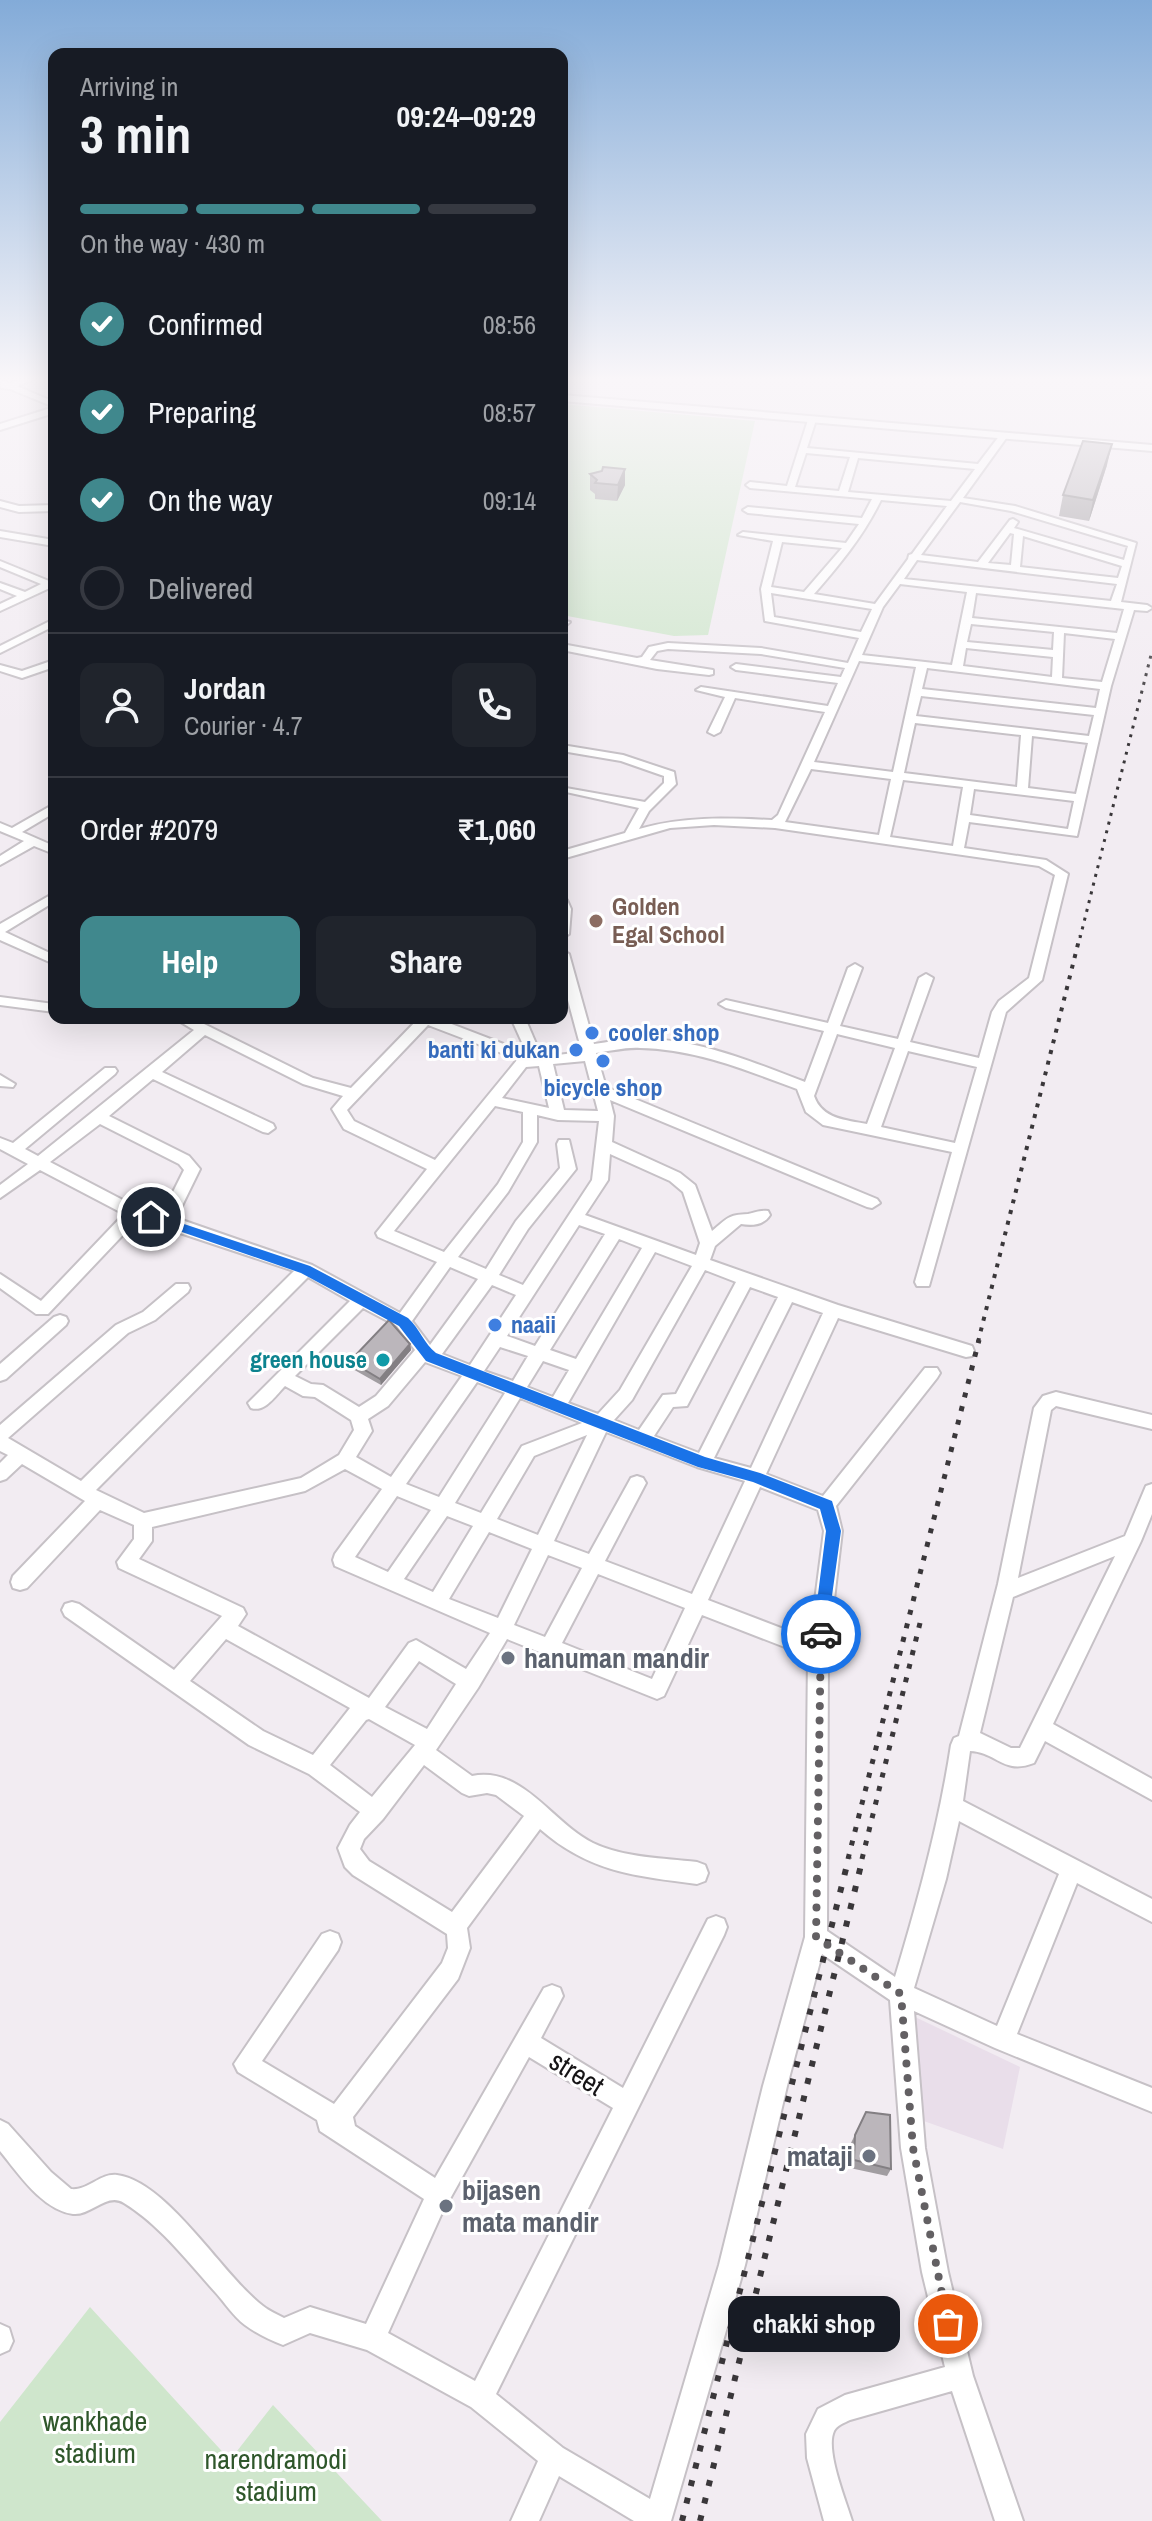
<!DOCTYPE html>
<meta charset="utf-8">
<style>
body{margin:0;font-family:"Archivo Narrow",sans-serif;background:#20242c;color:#f1f3f6;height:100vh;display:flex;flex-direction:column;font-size:30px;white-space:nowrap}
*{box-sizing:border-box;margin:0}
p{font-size:26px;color:#9ea1a6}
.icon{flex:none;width:44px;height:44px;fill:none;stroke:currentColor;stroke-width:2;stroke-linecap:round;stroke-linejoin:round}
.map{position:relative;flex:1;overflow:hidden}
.panel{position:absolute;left:48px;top:48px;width:520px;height:976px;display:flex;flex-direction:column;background:#171b24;border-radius:16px;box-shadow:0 8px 32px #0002}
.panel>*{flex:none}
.pin{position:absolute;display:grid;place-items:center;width:68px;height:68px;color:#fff;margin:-34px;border:4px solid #fff;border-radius:50%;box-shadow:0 2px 8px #0007}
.courier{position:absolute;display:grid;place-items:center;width:80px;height:80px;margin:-40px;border:6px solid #1a73e8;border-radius:50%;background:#fff;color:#222;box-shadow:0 2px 10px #0007}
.bubble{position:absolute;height:56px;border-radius:16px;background:#171b24;box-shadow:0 8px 32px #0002;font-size:26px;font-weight:700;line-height:56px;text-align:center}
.overview em{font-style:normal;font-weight:700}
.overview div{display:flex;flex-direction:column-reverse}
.overview{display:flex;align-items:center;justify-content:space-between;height:136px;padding:0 32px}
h1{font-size:52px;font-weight:700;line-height:60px}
.bar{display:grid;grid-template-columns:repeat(4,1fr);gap:12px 8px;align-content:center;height:96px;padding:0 32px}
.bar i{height:10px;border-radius:6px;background:#363941}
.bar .selected{background:#40888d}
.bar p{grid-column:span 4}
.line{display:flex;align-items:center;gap:20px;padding:0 32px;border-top:2px solid #363941}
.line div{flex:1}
.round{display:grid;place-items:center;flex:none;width:84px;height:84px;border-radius:16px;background:#20242c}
ol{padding:0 32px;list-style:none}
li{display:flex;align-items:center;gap:24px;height:88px}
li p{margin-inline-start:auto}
li .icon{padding:8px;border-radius:50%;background:#40888d;color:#fff;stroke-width:4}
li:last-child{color:#9ea1a6}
li i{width:44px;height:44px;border:4px solid #363941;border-radius:50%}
.action{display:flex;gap:16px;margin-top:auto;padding:16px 32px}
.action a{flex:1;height:92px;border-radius:16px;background:#40888d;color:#fff;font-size:32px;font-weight:700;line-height:92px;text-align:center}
.action a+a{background:#20242c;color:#f1f3f6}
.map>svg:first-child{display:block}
.built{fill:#e9deea}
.green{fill:#cfe6cc}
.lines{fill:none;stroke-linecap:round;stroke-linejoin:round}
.minor-casing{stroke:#c6c1c6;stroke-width:4}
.major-casing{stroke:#c6c1c6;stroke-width:4}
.minor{fill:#fff;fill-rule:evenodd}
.major{fill:#fff;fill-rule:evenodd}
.rail-far3{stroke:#3a373a;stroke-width:3;stroke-dasharray:3 6;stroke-linecap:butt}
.rail-far2{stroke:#3a373a;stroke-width:4;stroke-dasharray:4 7;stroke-linecap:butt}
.rail-far1{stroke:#3a373a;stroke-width:5;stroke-dasharray:5 9;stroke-linecap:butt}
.rail{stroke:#3a373a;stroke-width:6;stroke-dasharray:6 12;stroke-linecap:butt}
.wall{fill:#a19da1}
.shaded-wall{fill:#837f83}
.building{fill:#bbb6bb;stroke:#837f83;stroke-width:2}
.route{fill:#1a73e8}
.done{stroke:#636063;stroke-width:8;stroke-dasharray:0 14.4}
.education-dot{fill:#8d6e63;stroke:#fff;stroke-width:3}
.shop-dot{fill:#3f7fe0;stroke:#fff;stroke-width:3}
.culture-dot{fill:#0f9aa8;stroke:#fff;stroke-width:3}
.worship-dot{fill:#6b7280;stroke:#fff;stroke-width:3}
.labels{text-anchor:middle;stroke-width:6;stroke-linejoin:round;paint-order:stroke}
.education-label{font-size:24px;font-weight:bold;fill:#785e54;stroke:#fff;text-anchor:start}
.shop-label{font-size:24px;font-weight:bold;fill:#366cbe;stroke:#fff;text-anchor:start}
.culture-label{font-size:24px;font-weight:bold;fill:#0d838f;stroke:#fff;text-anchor:end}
.near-worship-label{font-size:28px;font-weight:bold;fill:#5b616d;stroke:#fff;text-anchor:start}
.near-street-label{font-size:28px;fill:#161416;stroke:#fff}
.near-park-label{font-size:28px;fill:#2f572b;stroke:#fff}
</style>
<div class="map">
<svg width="1152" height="2521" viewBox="0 0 1152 2521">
<rect width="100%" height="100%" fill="#f2ecf2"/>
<polygon class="built" points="913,2016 1020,2067 1003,2149 918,2119"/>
<g class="green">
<polygon points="562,404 755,421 708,635 674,636 562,615"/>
<polygon points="90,2307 230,2460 273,2405 382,2521 0,2521 0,2422"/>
</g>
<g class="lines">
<g class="minor-casing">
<g id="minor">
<polygon points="32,376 42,376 17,386 54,402 54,407 10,389 1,388 0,380 10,383"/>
<path d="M812,417l4,3 -9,28 171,16 22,-29h6l1,2 -44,61 52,8 121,37 -15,59 26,3 5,3 -5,3 -13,-1 -23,76 -34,150 -108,-14 -5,26 82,12 22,14 -26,106 -36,32 -77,274h-12l-2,-4 37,-130 -129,-27 -17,-13 -9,-23c-51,-19 -102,-40 -157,-41 -14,-1 -29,3 -44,5l10,34 271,112 3,4 -8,5 -5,-1 -257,-107 4,16 -2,26 68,31 15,12 17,46c16,-13 15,-16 36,-17 7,-1 11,-4 20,-3l2,4c-6,10 -18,11 -29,9l-26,22 -5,14 128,45 134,41 2,5 -2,5 -6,1 -128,-39 -72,156 57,22 102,-128h12l3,5 -3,5 -101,128 6,25 -14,120 -1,280 68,46c23,-77 44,-153 56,-232l3,-7 5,-2 39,-152 36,-176 9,-12 13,-4 96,23v14l-96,-23 -5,4 -33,168 107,-42 21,-50 6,-2v30l-11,27 -88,183 99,55v21l-107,-59 -11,22c-31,12 -37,-11 -64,-12l-7,50 189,98v23l-75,-39 -60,151 135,54v24l-157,-64 -81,-37 11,137 23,124 25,104 50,145h-28l-43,-130 -102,29c-6,3 -13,5 -16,11 -9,19 12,70 18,90h-28l-17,-63 -1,-24 12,-25 27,-14 100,-28 -23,-95 -21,-124 -11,-148 -68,-46 -35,132 -42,179 -74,256h-37l-75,-45 -20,45h-28l27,-60 -67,-54 -104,-57 -57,-17 -27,12c-13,-5 -27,-12 -38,-20 -11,-8 -20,-22 -29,-32 -28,-31 -56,-68 -92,-90 -17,-11 -33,13 -51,11 -31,-4 -55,-41 -73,-63v-31l8,4 43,48 20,17c17,2 29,-16 46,-14 50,6 107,102 146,131 6,5 14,8 21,12l26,-11 56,17 58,-125 -104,-68 -3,-11 -79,-48 -4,-8 88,-130 8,-3 8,3 3,8 -3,8 -76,111 72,43 108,-141 6,-15 -1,-14 -94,-59 -8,-8 -7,-19 12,-23 10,-13 -51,-38 -60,-29 -184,-129 -3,-6 3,-6 7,-2 7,2 95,66 48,-54 -103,-48 -2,-6 17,-23v-14l-34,-15 -73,78 -7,2 -7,-2 -2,-6 2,-6 72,-75 -63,-37 -16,15 -6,2v-18l8,-8 -8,-4v-26l116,-100 27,-13 33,-28h12l2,4 -2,4 -33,28 -27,13 -120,105 73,43 213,-210 -156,-52 -90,95h-12l-36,-26v-14l41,27 83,-87 -84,-44 -40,28v-13l28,-21 -28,-15v-11l13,5 92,-75h10l2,3 -2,3 -90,75 13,7 156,-126 -20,-12h18l121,60 38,10 68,-70h17l78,30 2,3 -7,5 -5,-2 -76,-29 -81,85 7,11 81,39 82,-100 65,-8 -20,-74v-28l7,4 25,90c14,-2 29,-5 43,-5 58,-2 115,23 168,43l19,-51 -98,-23 -7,-4 7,-4 102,23 20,-55 7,-4 7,4 -22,58 58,13 21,-61 7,-4 7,4 -23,64 69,16 13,-46 7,-11 30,-23 26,-103 -16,-9 -264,-38 -61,-3 -44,3 -108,31v-8l63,-18 14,-25 -73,-16v-4l79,14 19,-19v-7l-43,-15 -59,-10v-6l61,10 51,17 2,12 -27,27 -10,18c45,-13 87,-11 133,-9l6,-5 47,-103 -90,-14 -15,34 -6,3 -6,-3 17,-35 -29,-7 5,-3 127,19 10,-23 -102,-13 -5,-3 5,-3 105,13 4,-9 -84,-14 -93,-5 -11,2 -7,9 63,10v4l-4,1 -52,-6 -95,-19v-6l75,14 5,-1 7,-10 19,-4 93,5 87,15 11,-25 -94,-17 -4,-32 12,-48 -35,-6 5,-3 103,11 13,-19 -111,-11 -5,-3 5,-3 114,11 10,-19 -122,-11 -4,-3 4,-3 37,4 21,-66zM806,453l44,4 -11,34 -44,-4zM858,458l117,11 -24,32 -103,-9zM881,500l66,6 -35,48 -3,1 -1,4 -33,45 -61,-10c27,-31 50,-59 67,-94zM960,502l51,9 117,35 -4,14 -110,-32 4,-6 -5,-3 -3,1 -32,42 -57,-7zM1010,533l4,1 -3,31 -23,-2zM1023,536l99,30 -4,12 -98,-11zM782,542l60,6 -38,44 -33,-5zM917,560l200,24 -6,17 -207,-22zM900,584l67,8 -15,73 -90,-10 21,-48zM771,593l101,16 -11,23 -87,-15zM976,593l139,15 9,1 -7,24 -145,-15zM971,624l83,8 -1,18 -86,-8zM1064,633l51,6 -13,43 -40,-4zM966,648l87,9 -1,20 -89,-11zM859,661l57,6 -23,105 -79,-10zM927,668l173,21 -4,19 -174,-19zM921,696l173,19 -5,21 -173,-20zM915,723l106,12 -4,52 -113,-14zM1032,736l56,7 -12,51 -48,-6zM811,769l80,10 -12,56 -94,-13zM903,780l60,7 -10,59 -63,-9zM974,789l100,12 -6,28 -98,-14zM837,1034l58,14 -28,76c-21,-4 -45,-5 -53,-28zM205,1035l98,49 40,12 -11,13 12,20 83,40 -51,64 2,4 59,25 -37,51 -88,-48 -136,-47 24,-49 -11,-13 -80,-40 44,-37 110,53 5,1 7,-5 -2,-4 -111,-52zM908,1051l69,16 -22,76 -74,-16zM585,1061l13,50 -34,-1 -11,-46zM539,1066l10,42 -47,-10 24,-31zM495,1106l28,6v30l-25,42 -54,68 -50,-21zM537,1115l21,5 41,1 -7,59 -69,105 -24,-10 29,-46 48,-60 -7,-29h-10l-2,4 3,24 -44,53 -30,48 -28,-12 50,-65 29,-50zM100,1124l79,40 5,6 -22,44 -22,-5 -90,-47zM610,1154l60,27 13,11 17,51 -4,12 -111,-40 23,-35zM579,1225l26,9 -70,112 -28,-10zM619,1239l23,9 -66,111 -26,-9zM655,1252l37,14 -72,124 -22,24 -30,-11zM450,1267l28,12 -48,66 -18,-24zM705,1270l31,12 -60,112 -13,1 -24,35 -25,-10 18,-20zM308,1277l42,24 -102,102 3,5c14,5 25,-13 34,-22l18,10 12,1 36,23 3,10 -15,25 -38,23 -157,35 -48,-23zM492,1285l24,10 -46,70 -28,-11zM750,1287l28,10 -79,156 -45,-17 19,-29 14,-1zM792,1302l31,11 -72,155 -37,-10zM363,1308l34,18 18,24 -39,46 -17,11 -36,-22 -12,-1 -16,-8zM500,1347l28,9 -15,25 -29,-10zM543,1361l26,9 -16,27 -26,-10zM425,1362l37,14 -71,101 -35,-20 16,-26 -4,-12 20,-13zM477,1382l28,11 -66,104 -33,-13zM520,1398l62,25 -60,23 -41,67 -26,-10zM606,1432l91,35 48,14 -53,113 -87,-33 41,-78 -3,-5 -6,-2 -6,2 -42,76 -35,-13zM587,1435l-49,100 -41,-16 37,-63zM345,1469l37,20 -47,65 -2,6 2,6 155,67 -24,36 -50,-29 -7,3 -40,55 -131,-72 8,-12 -3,-6 -104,-49 13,-18v-14l153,-36zM760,1487l58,23 6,21 -14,108 -102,-39zM397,1496l34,14 -43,62 -33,-15zM447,1516l26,10 -40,66 -29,-13zM489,1532l43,17 -34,69 -49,-19zM548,1555l34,13 -37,69 -31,-12zM1115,1556l-95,192h-9l-31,-15 33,-136zM598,1574l87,34 -33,71 -90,-36zM702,1615l106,41 -3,281 -42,149 -44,179 -69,234 -87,-51 -67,-54 228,-459 3,-8 -3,-8 -8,-3 -8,3 -85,169 -82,-50 22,-42 -3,-8 -8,-3 -8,3 -109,190 -80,-52 -2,-9 105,-138 12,-31 -3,-20 73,-99c49,43 95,47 157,55l8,-3 3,-8 -3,-8 -8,-3c-34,-4 -72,-4 -104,-19 -41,-20 -70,-77 -121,-67l-36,-26 42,-62 29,-49 150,60 7,-3zM226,1639l124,69 -37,47 -50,-24 -73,-50zM419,1661l37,23 -29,45 -42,-22zM369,1719l46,26 -43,52 -42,-32 36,-45zM424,1765l38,28 7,3 18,-3 9,2 28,21 -72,96 -83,-51 -9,-12 4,-10 19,-20zM959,1821l100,53 -62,152 -83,-38 32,-109zM529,2057l84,51 -138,273 -87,-48 53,-118z"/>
<polygon points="0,501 19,506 54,505 54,511 19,512 0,507"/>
<polygon points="0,531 54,540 54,546 0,537"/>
<polygon points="0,561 49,581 54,579 54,586 0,611 0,604 17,596 0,589 0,583 25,592 41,584 0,567"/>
<polygon points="54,619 54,626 0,653 0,646"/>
<polygon points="562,620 570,622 562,629"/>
<polygon points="54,660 54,667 22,678 0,671 0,665 22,671"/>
<polygon points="54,804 54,813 22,832 54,846 54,854 34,846 0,865 0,856 24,841 0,831 0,823 12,828"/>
<polygon points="54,893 54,902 5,932 54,955 54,964 0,940 0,924"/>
<polygon points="562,899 567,900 571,909 569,934 562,938"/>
<polygon points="0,997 54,1004 54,1012 0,1005"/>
<polygon points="511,1018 525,1018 537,1046 535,1049 525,1049"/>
<polygon points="0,1075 15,1084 13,1087 0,1086"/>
<polygon points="60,1315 66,1317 68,1321 66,1325 6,1379 0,1381 0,1364 54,1317"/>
<polygon points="0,2324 9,2328 13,2341 9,2350 0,2354"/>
</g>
</g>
<g class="major-casing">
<g id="major">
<polygon points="562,395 1152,445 1152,451 562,401"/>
<polygon points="54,407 54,413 0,430 0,424"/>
</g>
</g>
<use href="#minor" class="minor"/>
<use href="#major" class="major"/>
<polyline class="rail-far3" points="1080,938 1152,651"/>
<polyline class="rail-far2" points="978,1342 1080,936"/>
<g class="rail-far1">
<polyline points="848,1859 979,1340"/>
<polyline points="862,1859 921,1619"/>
</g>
<g class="rail">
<polyline points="682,2521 849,1857"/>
<polyline points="700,2521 863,1857"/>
</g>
</g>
<g class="wall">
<polygon points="1107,465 1089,521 1059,516 1063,495"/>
<polygon points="625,469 625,485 617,501 595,499 595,494 590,490 590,474"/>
<polygon points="410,1344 411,1350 381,1385 351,1368 350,1361"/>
<polygon points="866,2112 891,2169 887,2176 850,2168 851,2143"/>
</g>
<g class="shaded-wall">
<polygon points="1112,444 1107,465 1089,521 1093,500"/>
<polygon points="625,469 625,485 617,501 618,485"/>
<polygon points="410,1344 411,1350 381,1385 380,1379"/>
</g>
<g class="building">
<polygon points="1083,441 1112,444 1093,500 1063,495"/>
<polygon points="603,467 625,469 618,485 595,483 597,480 590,474 602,471"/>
<polygon points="389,1320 410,1344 380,1379 350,1361"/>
<polygon points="866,2112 890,2115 891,2169 854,2160 855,2135"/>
</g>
<linearGradient id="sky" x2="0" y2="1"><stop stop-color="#83abd8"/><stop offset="0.52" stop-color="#f9f6f9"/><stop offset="1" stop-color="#f9f6f9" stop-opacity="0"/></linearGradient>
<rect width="1152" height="729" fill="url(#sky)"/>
<path class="route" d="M151,1213l159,53 98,52c12,11 16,26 28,35l269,104 55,16 72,28 9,30 -15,108 -5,2 -8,-7 13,-103 -6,-22 -67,-27 -55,-15 -272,-106 -27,-35 -98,-53 -154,-53 -2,-3z"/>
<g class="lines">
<polyline class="done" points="821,1634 816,1937 901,1994 913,2148 948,2324"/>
</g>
<circle class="education-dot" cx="596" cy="921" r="8"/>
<g class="shop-dot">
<circle cx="592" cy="1033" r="8"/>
<circle cx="576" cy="1050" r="8"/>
<circle cx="603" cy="1061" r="8"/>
<circle cx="495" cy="1325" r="8"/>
</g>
<circle class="culture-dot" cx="383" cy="1360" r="8"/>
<g class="worship-dot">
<circle cx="508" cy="1658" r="8"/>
<circle cx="869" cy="2156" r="8"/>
<circle cx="446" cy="2206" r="8"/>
</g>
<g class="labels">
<g class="education-label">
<text x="612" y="915">Golden<tspan x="612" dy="28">Egal School</tspan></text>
</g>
<g class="shop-label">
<text x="608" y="1041">cooler shop</text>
<text x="560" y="1058" text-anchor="end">banti ki dukan</text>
<text x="603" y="1096" text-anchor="middle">bicycle shop</text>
<text x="511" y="1333">naaii</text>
</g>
<g class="culture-label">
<text x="367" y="1368">green house</text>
</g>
<g class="near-worship-label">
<text x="524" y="1668">hanuman mandir</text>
<text x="853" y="2166" text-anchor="end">mataji</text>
<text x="462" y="2200">bijasen<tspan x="462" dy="32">mata mandir</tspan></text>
</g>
<g class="near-street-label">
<text transform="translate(577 2073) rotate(32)" y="10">street</text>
</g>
<g class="near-park-label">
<text x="95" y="2431">wankhade<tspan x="95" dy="32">stadium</tspan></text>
<text x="276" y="2469">narendramodi<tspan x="276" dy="32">stadium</tspan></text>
</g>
</g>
</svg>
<div class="pin" style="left:948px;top:2324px;background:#ea580c"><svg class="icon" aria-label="bag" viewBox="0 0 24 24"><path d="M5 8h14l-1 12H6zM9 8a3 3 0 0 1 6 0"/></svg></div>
<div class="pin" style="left:151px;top:1217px;background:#1f2937"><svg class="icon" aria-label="home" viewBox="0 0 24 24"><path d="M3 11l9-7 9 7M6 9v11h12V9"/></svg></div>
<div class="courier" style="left:821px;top:1634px"><svg class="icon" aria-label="car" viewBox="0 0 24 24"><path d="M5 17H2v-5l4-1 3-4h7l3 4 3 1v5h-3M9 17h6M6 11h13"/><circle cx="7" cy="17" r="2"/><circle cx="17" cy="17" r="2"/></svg></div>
<div class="bubble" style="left:728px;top:2296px;width:172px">chakki shop</div>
<section class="panel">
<div class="overview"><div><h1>3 min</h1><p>Arriving in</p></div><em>09:24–09:29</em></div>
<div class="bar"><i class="selected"></i><i class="selected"></i><i class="selected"></i><i></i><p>On the way · 430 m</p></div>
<ol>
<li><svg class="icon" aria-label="check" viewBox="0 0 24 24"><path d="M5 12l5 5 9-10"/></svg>Confirmed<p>08:56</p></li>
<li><svg class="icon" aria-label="check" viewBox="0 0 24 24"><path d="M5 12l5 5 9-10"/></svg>Preparing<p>08:57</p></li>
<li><svg class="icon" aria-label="check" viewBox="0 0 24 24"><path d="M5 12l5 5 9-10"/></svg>On the way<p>09:14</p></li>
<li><i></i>Delivered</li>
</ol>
<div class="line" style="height:144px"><a class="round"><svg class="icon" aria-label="person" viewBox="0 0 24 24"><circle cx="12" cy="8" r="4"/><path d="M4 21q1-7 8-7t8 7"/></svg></a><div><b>Jordan</b><p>Courier · 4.7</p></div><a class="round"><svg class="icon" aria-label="phone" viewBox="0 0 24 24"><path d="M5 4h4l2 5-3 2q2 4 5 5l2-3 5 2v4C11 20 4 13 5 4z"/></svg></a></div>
<div class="line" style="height:104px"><div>Order #2079</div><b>₹1,060</b></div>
<div class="action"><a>Help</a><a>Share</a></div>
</section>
</div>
